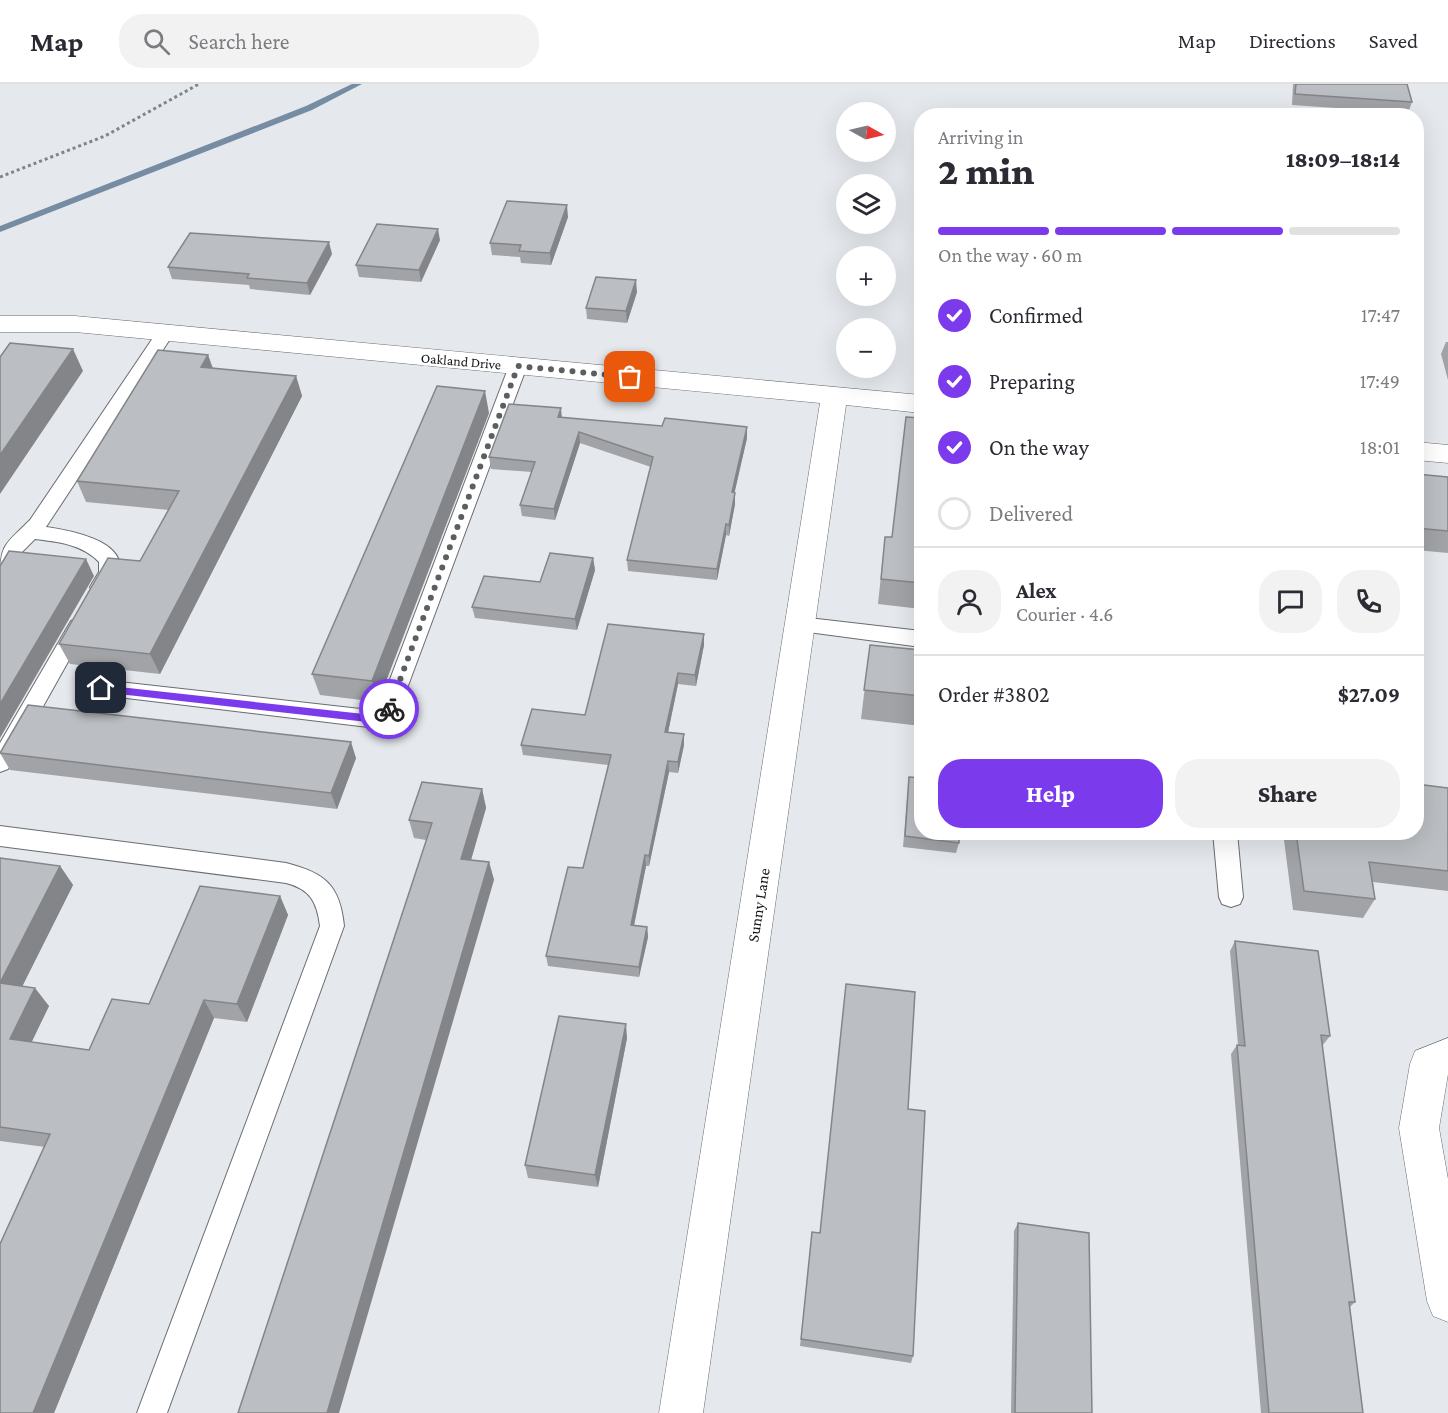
<!DOCTYPE html>
<meta charset="utf-8">
<style>
body{margin:0;font-family:"Crimson Pro",serif;background:#f2f2f3;color:#2b2b33;height:100vh;display:flex;flex-direction:column;font-size:22px;white-space:nowrap}
*{box-sizing:border-box;margin:0}
p{font-size:20px;color:#7c7c81}
.icon{flex:none;width:33px;height:33px;fill:none;stroke:currentColor;stroke-width:2;stroke-linecap:round;stroke-linejoin:round}
.map{position:relative;flex:1;overflow:hidden}
.panel{position:absolute;left:914px;top:24px;width:510px;height:732px;display:flex;flex-direction:column;background:#fff;border-radius:24px;box-shadow:0 6px 24px #0002}
.panel>*{flex:none}
.needle{width:39px;rotate:98deg}
.buttons{position:absolute;left:836px;top:18px;display:grid;gap:12px}
.buttons a{display:grid;place-items:center;width:60px;height:60px;border-radius:50%;background:#fff;box-shadow:0 6px 24px #0002;font-size:30px}
.pin{position:absolute;display:grid;place-items:center;width:51px;height:51px;color:#fff;margin:-26px;border-radius:12px;box-shadow:0 3px 9px #0006}
.courier{position:absolute;display:grid;place-items:center;width:60px;height:60px;margin:-30px;border:4px solid #7c3aed;border-radius:50%;background:#fff;color:#222;box-shadow:0 2px 8px #0007}
.head em{font-style:normal;font-weight:800}
.head div{display:flex;flex-direction:column-reverse}
.head{display:flex;align-items:center;justify-content:space-between;height:102px;padding:0 24px}
h1{font-size:39px;font-weight:800;line-height:45px}
.bar{display:grid;grid-template-columns:repeat(4,1fr);gap:9px 6px;align-content:center;height:72px;padding:0 24px}
.bar i{height:8px;border-radius:4px;background:#e1e1e2}
.bar .active{background:#7c3aed}
.bar p{grid-column:span 4}
.line{display:flex;align-items:center;gap:15px;padding:0 24px;border-top:2px solid #e1e1e2}
.line div{flex:1}
.round{display:grid;place-items:center;flex:none;width:63px;height:63px;border-radius:24px;background:#f2f2f3}
ol{padding:0 24px;list-style:none}
li{display:flex;align-items:center;gap:18px;height:66px}
li p{margin-inline-start:auto}
li .icon{padding:6px;border-radius:50%;background:#7c3aed;color:#fff;stroke-width:4}
li:last-child{color:#7c7c81}
li i{width:33px;height:33px;border:3px solid #e1e1e2;border-radius:50%}
.primary-button{display:flex;gap:12px;margin-top:auto;padding:12px 24px}
.primary-button a{flex:1;height:69px;border-radius:24px;background:#7c3aed;color:#fff;font-size:24px;font-weight:800;line-height:69px;text-align:center}
.primary-button a+a{background:#f2f2f3;color:#2b2b33}
header{display:flex;align-items:center;gap:36px;box-sizing:border-box;height:84px;padding:0 30px;background:#fff;border-bottom:2px solid #e1e1e2}
header strong{font-size:28px}
nav{display:flex;gap:33px;margin-inline-start:auto;font-size:21px}
.search{width:420px;height:54px;background:#f2f2f3;display:flex;align-items:center;gap:15px;box-sizing:border-box;padding:0 21px;border-radius:24px;color:#7c7c81;font-size:22px}
.map>svg:first-child{display:block}
.lines{fill:none;stroke-linecap:round;stroke-linejoin:round}
.stream{fill:#758ca3;fill-rule:evenodd}
.lane-casing{stroke:#696c70;stroke-width:2}
.street-casing{stroke:#696c70;stroke-width:1}
.path{stroke:#818486;stroke-width:3;stroke-dasharray:3 3;stroke-linecap:butt}
.lane{fill:#fff;fill-rule:evenodd}
.street{fill:#fff;fill-rule:evenodd}
.wall{fill:#a1a3a7}
.shaded-wall{fill:#838588}
.building{fill:#bbbec2;stroke:#838588;stroke-width:1.5}
.route{fill:#7c3aed}
.done{stroke:#5c5f61;stroke-width:6;stroke-dasharray:0 10.8}
.labels{text-anchor:middle;stroke-width:5;stroke-linejoin:round;paint-order:stroke}
.far-street-label{font-size:14px;fill:#121415;stroke:#fff}
.street-label{font-size:16px;fill:#121415;stroke:#fff}
</style>
<header>
<strong>Map</strong>
<div class="search"><svg class="icon" aria-label="search" viewBox="0 0 24 24"><circle cx="10" cy="10" r="6"/><path d="M15 15l6 6"/></svg>Search here</div>
<nav><a>Map</a><a>Directions</a><a>Saved</a></nav>
</header>
<div class="map">
<svg width="1448" height="1329" viewBox="0 0 1448 1329">
<rect width="100%" height="100%" fill="#e5e9ed"/>
<g class="lines">
<polygon class="stream" points="352,0 362,0 312,26 0,148 0,142 306,22"/>
<g class="lane-casing">
<g id="lane">
<path d="M165,244l6,1 3,4 -128,194c21,3 81,13 73,45 -2,6 -8,14 -12,20l-7,2 -7,-2 -3,-5 9,-15v-10c-17,-18 -41,-20 -64,-23l-14,14 -14,22 -7,2c0,-34 7,-34 30,-57l129,-191z"/>
<polygon points="518,276 524,278 527,282 393,642 385,645 93,610 90,604 93,598 101,596 378,627 509,282 512,278"/>
<polygon points="800,533 921,547 921,563 793,546 790,541 793,536"/>
<polygon points="78,534 85,537 88,542 8,685 0,688 0,659 71,537"/>
<path d="M0,742l286,37c39,10 54,22 58,63l-177,487h-30l183,-487c-3,-24 -10,-37 -34,-43l-286,-37z"/>
<polygon points="1213,748 1237,748 1243,813 1240,820 1231,823 1222,820 1219,813"/>
</g>
</g>
<g class="street-casing">
<g id="street">
<polygon points="0,232 75,232 921,311 921,329 846,321 703,1329 659,1329 820,319 75,248 0,248"/>
<polygon points="1416,358 1448,361 1448,379 1416,376"/>
<polygon points="1448,954 1448,990 1439,1044 1448,1095 1448,1238 1433,1232 1427,1217 1399,1044 1410,980 1415,967"/>
</g>
</g>
<polyline class="path" points="0,93 105,52 199,0"/>
<use href="#lane" class="lane"/>
<use href="#street" class="street"/>
</g>
<g class="wall">
<polygon points="1293,0 1407,0 1412,18 1408,29 1292,21"/>
<polygon points="568,133 551,181 521,179 520,173 492,171 490,159"/>
<polygon points="440,156 421,198 359,193 356,181"/>
<polygon points="332,170 310,211 250,205 249,201 172,195 168,183"/>
<polygon points="637,208 627,239 587,235 586,224"/>
<polygon points="1446,258 1448,258 1448,296 1441,270"/>
<polygon points="208,271 213,284 296,292 302,312 160,590 70,580 59,560 140,477 169,426 86,418 77,397"/>
<polygon points="489,329 378,618 320,611 312,590"/>
<polygon points="562,333 747,354 734,409 735,420 729,452 726,451 717,496 628,487 627,476 651,383 580,359 555,436 522,432 520,421 532,388 491,385 489,373"/>
<polygon points="921,334 921,525 878,520 885,453 892,453"/>
<polygon points="1416,390 1448,393 1448,469 1416,466"/>
<polygon points="593,474 595,486 577,546 475,534 472,523 540,498"/>
<polygon points="704,561 696,602 678,600 668,648 684,650 684,661 678,689 669,688 649,782 646,782 634,841 647,843 648,853 639,893 548,882 546,872 583,784 608,681 523,671 521,661 585,631"/>
<polygon points="870,561 921,566 921,642 861,635"/>
<polygon points="0,669 356,674 337,725 10,686"/>
<polygon points="909,693 959,759 956,769 903,763 908,704"/>
<polygon points="1448,704 1448,807 1373,798 1375,815 1363,834 1293,826 1283,748 1416,748"/>
<polygon points="482,705 486,724 471,776 489,778 494,796 426,756 414,754 409,736"/>
<polygon points="0,774 60,782 73,801 22,902 49,922 31,958 89,966 149,920 280,812 288,831 247,938 214,934 54,1329 0,1329 45,1063 0,1057"/>
<polygon points="1235,857 1330,952 1322,962 1355,1218 1350,1223 1363,1329 1261,1329 1231,970 1237,961 1238,961 1230,867"/>
<polygon points="627,954 598,1103 528,1094 525,1081"/>
<polygon points="908,1025 913,1272 911,1279 800,1262 812,1148 819,1149"/>
<polygon points="1018,1139 1092,1329 1011,1329 1014,1147"/>
</g>
<g class="shaded-wall">
<polygon points="567,121 568,133 551,181 550,169"/>
<polygon points="438,145 440,156 421,198 419,186"/>
<polygon points="329,158 332,170 310,211 307,199"/>
<polygon points="636,196 637,208 627,239 626,227"/>
<polygon points="73,265 83,287 0,410 0,371"/>
<polygon points="208,271 215,292 201,283"/>
<polygon points="296,292 302,312 160,590 150,570"/>
<polygon points="485,307 489,329 378,618 372,597"/>
<polygon points="561,324 562,335 558,333"/>
<polygon points="747,343 747,354 732,420 732,408"/>
<polygon points="579,348 580,359 555,436 554,425"/>
<polygon points="735,409 735,420 729,452 729,441"/>
<polygon points="726,440 726,451 717,496 717,485"/>
<polygon points="593,474 595,486 577,546 575,535"/>
<polygon points="86,475 94,492 0,654 0,620"/>
<polygon points="704,550 704,561 696,602 695,591"/>
<polygon points="678,589 678,600 666,658 665,648"/>
<polygon points="684,650 684,661 678,689 678,678"/>
<polygon points="351,658 356,674 337,725 331,709"/>
<polygon points="668,677 669,688 649,782 649,772"/>
<polygon points="482,705 486,724 466,793 461,775"/>
<polygon points="645,771 646,782 632,851 631,841"/>
<polygon points="489,778 494,796 339,1329 327,1329"/>
<polygon points="60,782 73,801 15,917 0,899"/>
<polygon points="280,812 288,831 247,938 237,920"/>
<polygon points="647,843 648,853 639,893 639,883"/>
<polygon points="35,904 49,922 25,972 10,955"/>
<polygon points="204,916 214,934 54,1329 33,1329"/>
<polygon points="626,940 627,954 598,1103 595,1091"/>
</g>
<g class="building">
<polygon points="1296,0 1407,0 1412,18 1295,10"/>
<polygon points="507,117 567,121 550,169 519,167 521,161 490,159"/>
<polygon points="377,140 438,145 419,186 356,181"/>
<polygon points="190,149 329,158 307,199 247,194 249,190 168,183"/>
<polygon points="596,193 636,196 626,227 586,224"/>
<polygon points="10,259 73,265 0,371 0,273"/>
<polygon points="158,266 208,271 201,283 296,292 150,570 59,560 108,474 140,477 179,407 77,397"/>
<polygon points="437,302 485,307 372,597 312,590"/>
<polygon points="509,320 561,324 558,333 662,342 665,334 747,343 732,408 735,409 729,441 726,440 717,485 627,476 653,373 579,348 554,425 520,421 535,378 489,373"/>
<polygon points="906,333 921,334 921,499 881,495 885,453 892,453"/>
<polygon points="1416,390 1448,393 1448,447 1416,444"/>
<polygon points="9,467 86,475 0,620 0,482"/>
<polygon points="550,469 593,474 575,535 472,523 484,492 540,498"/>
<polygon points="608,540 704,550 695,591 678,589 665,648 684,650 678,678 668,677 649,772 645,771 631,841 647,843 639,883 546,872 568,783 583,784 611,671 521,661 532,625 585,631"/>
<polygon points="870,561 921,566 921,612 864,606"/>
<polygon points="28,621 351,658 331,709 0,669"/>
<polygon points="909,693 921,694 921,748 959,748 959,759 905,752"/>
<polygon points="422,698 482,705 461,775 489,778 327,1329 238,1329 432,739 409,736"/>
<polygon points="1416,700 1448,704 1448,787 1369,778 1375,815 1304,807 1296,748 1416,748"/>
<polygon points="0,774 60,782 0,899 35,904 10,955 89,966 112,915 149,920 200,802 280,812 237,920 204,916 33,1329 0,1329 0,1160 50,1050 0,1043"/>
<polygon points="1235,857 1318,867 1330,952 1321,951 1355,1218 1349,1218 1363,1329 1269,1329 1237,961 1245,962"/>
<polygon points="846,900 915,908 908,1025 925,1027 913,1272 801,1255 812,1148 820,1149"/>
<polygon points="559,932 626,940 595,1091 525,1081"/>
<polygon points="1018,1139 1089,1149 1092,1329 1015,1329"/>
</g>
<polygon class="route" points="101,601 382,632 386,622 393,622 394,625 389,639 385,640 101,608 96,604"/>
<g class="lines">
<polyline class="done" points="389,625 518,282 630,293"/>
</g>
<g class="labels">
<g class="far-street-label">
<text transform="translate(461 277) rotate(5)" y="5">Oakland Drive</text>
</g>
<g class="street-label">
<text transform="translate(758 821) rotate(-81)" y="6">Sunny Lane</text>
</g>
</g>
</svg>
<div class="buttons">
<a><svg class="needle" viewBox="-14 -14 28 28"><path d="M0-13l5 13h-10z" fill="#e53935"/><path d="M0 13l5-13h-10z" fill="#7c7c81"/></svg></a>
<a><svg class="icon" aria-label="layers" viewBox="0 0 24 24"><path d="M12 4l9 5-9 5-9-5zM3 14l9 5 9-5"/></svg></a>
<a>+</a>
<a>−</a>
</div>
<div class="pin" style="left:630px;top:293px;background:#ea580c"><svg class="icon" aria-label="bag" viewBox="0 0 24 24"><path d="M5 8h14l-1 12H6zM9 8a3 3 0 0 1 6 0"/></svg></div>
<div class="pin" style="left:101px;top:604px;background:#1f2937"><svg class="icon" aria-label="home" viewBox="0 0 24 24"><path d="M3 11l9-7 9 7M6 9v11h12V9"/></svg></div>
<div class="courier" style="left:389px;top:625px"><svg class="icon" aria-label="bike" viewBox="0 0 24 24"><circle cx="6" cy="16" r="4"/><circle cx="18" cy="16" r="4"/><path d="M6 16l4-8h5l3 8M10 8l3 8H6M13 5h3"/></svg></div>
<section class="panel">
<div class="head"><div><h1>2 min</h1><p>Arriving in</p></div><em>18:09–18:14</em></div>
<div class="bar"><i class="active"></i><i class="active"></i><i class="active"></i><i></i><p>On the way · 60 m</p></div>
<ol>
<li><svg class="icon" aria-label="check" viewBox="0 0 24 24"><path d="M5 12l5 5 9-10"/></svg>Confirmed<p>17:47</p></li>
<li><svg class="icon" aria-label="check" viewBox="0 0 24 24"><path d="M5 12l5 5 9-10"/></svg>Preparing<p>17:49</p></li>
<li><svg class="icon" aria-label="check" viewBox="0 0 24 24"><path d="M5 12l5 5 9-10"/></svg>On the way<p>18:01</p></li>
<li><i></i>Delivered</li>
</ol>
<div class="line" style="height:108px"><a class="round"><svg class="icon" aria-label="person" viewBox="0 0 24 24"><circle cx="12" cy="8" r="4"/><path d="M4 21q1-7 8-7t8 7"/></svg></a><div><b>Alex</b><p>Courier · 4.6</p></div><a class="round"><svg class="icon" aria-label="chat" viewBox="0 0 24 24"><path d="M4 5h16v11H9l-5 4z"/></svg></a><a class="round"><svg class="icon" aria-label="phone" viewBox="0 0 24 24"><path d="M5 4h4l2 5-3 2q2 4 5 5l2-3 5 2v4C11 20 4 13 5 4z"/></svg></a></div>
<div class="line" style="height:78px"><div>Order #3802</div><b>$27.09</b></div>
<div class="primary-button"><a>Help</a><a>Share</a></div>
</section>
</div>
